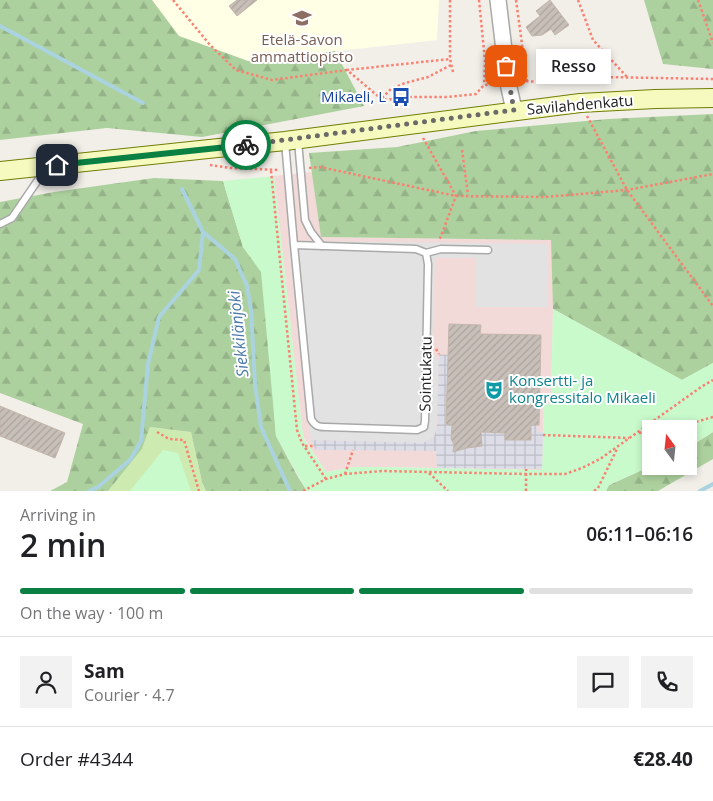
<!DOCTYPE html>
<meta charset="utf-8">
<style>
body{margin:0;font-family:"Open Sans",sans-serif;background:#f2f2f2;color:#202124;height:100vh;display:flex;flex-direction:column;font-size:19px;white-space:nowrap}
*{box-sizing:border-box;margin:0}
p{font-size:16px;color:#757577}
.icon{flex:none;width:28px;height:28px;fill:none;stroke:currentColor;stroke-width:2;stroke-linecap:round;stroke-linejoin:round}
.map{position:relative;height:491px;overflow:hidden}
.sheet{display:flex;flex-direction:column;background:#fff;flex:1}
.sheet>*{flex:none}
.needle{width:32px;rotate:345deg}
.tools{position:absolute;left:642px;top:420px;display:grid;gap:10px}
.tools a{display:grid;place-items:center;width:55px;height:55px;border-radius:0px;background:#fff;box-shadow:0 2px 8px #0003;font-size:25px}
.pin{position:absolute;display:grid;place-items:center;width:42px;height:42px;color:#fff;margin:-21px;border-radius:10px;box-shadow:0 2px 8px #0006}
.courier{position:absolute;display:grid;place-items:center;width:50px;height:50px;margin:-25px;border:4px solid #0b8043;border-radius:50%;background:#fff;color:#222;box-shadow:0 1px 6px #0007}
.bubble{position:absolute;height:35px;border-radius:0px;background:#fff;box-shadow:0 2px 8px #0003;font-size:16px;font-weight:600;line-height:35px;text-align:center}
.summary em{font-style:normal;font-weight:600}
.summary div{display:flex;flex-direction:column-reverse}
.summary{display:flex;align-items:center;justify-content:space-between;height:85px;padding:0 20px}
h1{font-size:32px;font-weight:600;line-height:38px}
.bar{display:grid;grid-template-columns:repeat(4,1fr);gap:8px 5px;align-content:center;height:60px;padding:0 20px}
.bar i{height:6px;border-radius:4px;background:#e0e0e0}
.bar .selected{background:#0b8043}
.bar p{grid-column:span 4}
.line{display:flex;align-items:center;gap:12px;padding:0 20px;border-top:1px solid #e0e0e0}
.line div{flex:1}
.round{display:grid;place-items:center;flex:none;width:52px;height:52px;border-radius:0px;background:#f2f2f2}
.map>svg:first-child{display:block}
.commercial{fill:#f2dad9}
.education{fill:#ffffe5}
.grass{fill:#cdebb0}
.forest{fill:url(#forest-firs)}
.park{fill:#c8facc}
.parking{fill:#e2e2e2}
.plaza{fill:url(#plaza-grid)}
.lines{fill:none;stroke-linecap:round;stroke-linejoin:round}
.stream{stroke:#aad3df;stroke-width:4}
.building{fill:url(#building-hatch);stroke:#c4b6ab}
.service-casing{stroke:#a9a9a9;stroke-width:9}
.tertiary-casing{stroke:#a9a9a9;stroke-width:18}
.secondary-casing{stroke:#707d05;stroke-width:20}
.path{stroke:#fa8072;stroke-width:2.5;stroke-dasharray:2.5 2.5;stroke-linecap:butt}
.service{stroke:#fff;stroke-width:6}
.tertiary{stroke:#fff;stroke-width:15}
.secondary{stroke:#f7fabf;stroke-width:18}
.done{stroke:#6b6a68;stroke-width:5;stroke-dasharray:0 9}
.route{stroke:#0b8043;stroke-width:6}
.labels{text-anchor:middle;stroke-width:4;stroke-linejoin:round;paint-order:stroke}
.education-label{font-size:15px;fill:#785e54;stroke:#fff}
.transit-label{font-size:15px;fill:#164399;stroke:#fff;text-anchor:end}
.street-label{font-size:15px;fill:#222;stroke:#fff}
.culture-label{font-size:15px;fill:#0d838f;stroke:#fff;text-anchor:start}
.water-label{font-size:16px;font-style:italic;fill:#4a7aab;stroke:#fff}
</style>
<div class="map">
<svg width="713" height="491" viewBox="0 0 713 491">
<defs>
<pattern id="forest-firs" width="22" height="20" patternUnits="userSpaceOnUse" patternTransform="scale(1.25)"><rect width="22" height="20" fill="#add19e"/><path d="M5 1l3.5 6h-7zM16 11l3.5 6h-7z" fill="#95b388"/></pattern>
<pattern id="plaza-grid" width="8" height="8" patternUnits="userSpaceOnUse" patternTransform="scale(1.25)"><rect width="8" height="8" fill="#dddde8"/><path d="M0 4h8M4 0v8" fill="none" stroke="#bdbdc7"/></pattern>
<pattern id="building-hatch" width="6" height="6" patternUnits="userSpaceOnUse" patternTransform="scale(1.25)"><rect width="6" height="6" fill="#c7bfb8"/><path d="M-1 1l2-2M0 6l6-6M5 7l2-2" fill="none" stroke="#aba49e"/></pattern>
</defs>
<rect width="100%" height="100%" fill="#f2efe9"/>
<polygon class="commercial" points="312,172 322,237 552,240 553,309 551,404 544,404 542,470 381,467 355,467 326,472 304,438 302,428 274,176"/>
<polygon class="education" points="152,0 439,0 437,40 248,61 179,36"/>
<polygon class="grass" points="150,427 191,432 202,482 206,491 108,491 142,449"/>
<g class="forest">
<polygon points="0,0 152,0 179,36 248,61 335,51 364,106 202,137 107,128 0,140"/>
<polygon points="644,0 713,0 713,69 663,64"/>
<polygon points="713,114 713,363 682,380 553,309 551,240 321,237 309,153 397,147 476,131 608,119"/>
<polygon points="154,178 223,181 243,247 264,275 276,436 298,477 307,491 206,491 202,482 191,432 150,427 142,449 108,491 50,491 67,482 83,424 0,393 0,202 54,192"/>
<polygon points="713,432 713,459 658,491 606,491 609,485 651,466 689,466 689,447"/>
</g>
<g class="park">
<polygon points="274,176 302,428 304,439 326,472 355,467 381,467 542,470 544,404 551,404 553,309 682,380 713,363 713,432 689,447 689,429 651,429 651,466 609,485 606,491 307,491 276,436 261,272 243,247 223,181"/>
<polygon points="163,450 178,453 191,491 130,491"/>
</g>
<polygon class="parking" points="288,241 548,244 548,307 476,307 476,258 435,258 432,352 439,361 436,434 429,440 423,443 311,440"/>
<polygon class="plaza" points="439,354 448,355 446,424 461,425 454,443 456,450 481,445 482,440 476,425 489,432 505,433 505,440 530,440 531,425 536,425 539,432 543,432 542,469 437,468 436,451 316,450 311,440 423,443 434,437 437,427"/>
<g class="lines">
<g class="stream">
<polyline points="0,26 143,103"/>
<polyline points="182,189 203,232 235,259 247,286 251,310 255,384 261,427 290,491"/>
<polyline points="89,491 98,487 130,460 141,441 148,364 159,317 199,270 203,232"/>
<polyline points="700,491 713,484"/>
</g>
</g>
<g class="building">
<polygon points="237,0 257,0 237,16 229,6"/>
<polygon points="550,0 569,25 555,35 551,29 542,35 532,36 526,27 540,16 536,11"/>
<polygon points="449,324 481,325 480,334 541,335 539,425 531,425 531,440 505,440 505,433 481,432 482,446 467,448 453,452 454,444 451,439 452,425 446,424"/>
<polygon points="0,406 65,433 55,458 0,436"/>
</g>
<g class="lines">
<g class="service-casing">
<g id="service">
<polyline points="298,141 305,220 311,232 322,246"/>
<path d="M285,142l9,103 17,174c4,7 7,8 15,8l91,3 7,-3 1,-6 3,-157 -2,-11 -10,-4 -122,-4"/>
<polyline points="0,224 12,218 38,180"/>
<polyline points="426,253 441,249 488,250"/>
</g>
</g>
<g class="tertiary-casing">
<polyline id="tertiary" points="498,0 508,83 514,110"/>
</g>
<g class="secondary-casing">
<polyline id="secondary" points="0,171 285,141 580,103 655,99 713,98"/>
</g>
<g class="path">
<polyline points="173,0 210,45 236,70 272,80 347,70"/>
<polyline points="450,0 450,59"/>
<polyline points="479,0 485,61 484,85"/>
<polyline points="516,0 527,81"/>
<polyline points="578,0 593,40 627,77"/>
<polyline points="698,0 713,43"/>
<polyline points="453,72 450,59 347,70 379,97 387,100 401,97 448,97 476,94 484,85 496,84"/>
<polyline points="521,81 545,82 603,77 713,79"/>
<polyline points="382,98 391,89 405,83 428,77 451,65"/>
<polyline points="587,116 627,190 713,306"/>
<polyline points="423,138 456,196 439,241"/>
<polyline points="462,150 468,195"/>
<polyline points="210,165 230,168 279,170"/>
<polyline points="309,168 320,167 456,196 545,197 627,190 713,174"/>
<polyline points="271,171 297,430 302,443 326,479"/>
<polyline points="436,349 439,354"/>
<polyline points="662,429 685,425 713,417"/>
<polyline points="157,432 169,439 184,440 199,491"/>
<polyline points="639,433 651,431"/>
<polyline points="543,435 629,438"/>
<polyline points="305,446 313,446"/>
<polyline points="429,473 448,491"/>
<polyline points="345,474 353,450"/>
<polyline points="303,491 326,479 345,474 382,471 526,474 565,474 582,468 600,459 701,387 713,380"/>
<polyline points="526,491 526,469"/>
<polyline points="594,491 598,488 617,449"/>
</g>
<use href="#service" class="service"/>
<use href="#tertiary" class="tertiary"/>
<use href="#secondary" class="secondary"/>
</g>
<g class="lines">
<polyline class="done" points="246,145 514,110 506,66"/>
<polyline class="route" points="57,165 246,145"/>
</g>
<defs>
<g id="school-bare" transform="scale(1.5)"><path d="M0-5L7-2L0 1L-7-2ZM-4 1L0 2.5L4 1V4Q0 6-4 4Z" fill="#8d6e63" stroke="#fff" stroke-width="2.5" paint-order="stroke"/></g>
<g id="bus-bare" transform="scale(1.5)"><path d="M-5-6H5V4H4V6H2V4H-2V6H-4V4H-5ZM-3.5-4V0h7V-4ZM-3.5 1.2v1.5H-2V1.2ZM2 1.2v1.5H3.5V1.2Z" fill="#1a4fb4" stroke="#fff" stroke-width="2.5" paint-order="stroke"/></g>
<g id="theatre-bare" transform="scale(1.5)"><path d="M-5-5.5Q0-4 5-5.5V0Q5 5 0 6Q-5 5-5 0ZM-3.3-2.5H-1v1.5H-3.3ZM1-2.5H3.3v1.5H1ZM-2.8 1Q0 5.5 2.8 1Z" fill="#0f9aa8" stroke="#fff" stroke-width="2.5" paint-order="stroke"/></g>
</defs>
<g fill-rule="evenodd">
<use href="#school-bare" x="302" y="18"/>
<use href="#bus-bare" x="401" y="97"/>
<use href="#theatre-bare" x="494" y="390"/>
</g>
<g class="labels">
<g class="education-label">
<text x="302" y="45">Etelä-Savon<tspan x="302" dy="17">ammattiopisto</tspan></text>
</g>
<g class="transit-label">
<text x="386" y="102">Mikaeli, L</text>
</g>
<g class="street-label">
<text transform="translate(580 105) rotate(-5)" y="5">Savilahdenkatu</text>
<text transform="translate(426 374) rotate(-89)" y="5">Sointukatu</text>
</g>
<g class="culture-label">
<text x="509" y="386">Konsertti- ja<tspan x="509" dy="17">kongressitalo Mikaeli</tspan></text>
</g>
<g class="water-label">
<text transform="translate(238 334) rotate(-96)" y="6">Siekkilänjoki</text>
</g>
</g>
</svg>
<div class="tools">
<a><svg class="needle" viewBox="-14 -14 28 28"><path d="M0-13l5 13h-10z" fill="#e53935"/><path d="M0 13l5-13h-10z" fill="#757577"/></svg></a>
</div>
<div class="pin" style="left:506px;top:66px;background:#ea580c"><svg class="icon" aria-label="bag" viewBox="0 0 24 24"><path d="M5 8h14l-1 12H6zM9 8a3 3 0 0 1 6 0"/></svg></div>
<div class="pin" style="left:57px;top:165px;background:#1f2937"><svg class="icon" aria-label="home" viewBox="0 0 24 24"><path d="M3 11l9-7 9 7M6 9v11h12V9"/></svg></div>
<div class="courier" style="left:246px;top:145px"><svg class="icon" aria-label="bike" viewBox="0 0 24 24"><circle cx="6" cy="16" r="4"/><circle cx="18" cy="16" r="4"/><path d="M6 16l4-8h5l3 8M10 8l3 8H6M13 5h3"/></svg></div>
<div class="bubble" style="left:536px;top:49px;width:75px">Resso</div>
</div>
<section class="sheet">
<div class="summary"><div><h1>2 min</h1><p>Arriving in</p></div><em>06:11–06:16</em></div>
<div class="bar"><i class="selected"></i><i class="selected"></i><i class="selected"></i><i></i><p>On the way · 100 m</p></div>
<div class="line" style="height:90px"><a class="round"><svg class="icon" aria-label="person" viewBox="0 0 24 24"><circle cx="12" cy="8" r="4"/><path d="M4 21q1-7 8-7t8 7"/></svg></a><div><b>Sam</b><p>Courier · 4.7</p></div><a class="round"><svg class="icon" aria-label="chat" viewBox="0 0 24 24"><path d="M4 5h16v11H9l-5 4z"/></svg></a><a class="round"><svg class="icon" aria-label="phone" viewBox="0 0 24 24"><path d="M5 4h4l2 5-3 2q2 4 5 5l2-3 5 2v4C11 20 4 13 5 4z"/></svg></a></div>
<div class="line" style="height:65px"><div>Order #4344</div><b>€28.40</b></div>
</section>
